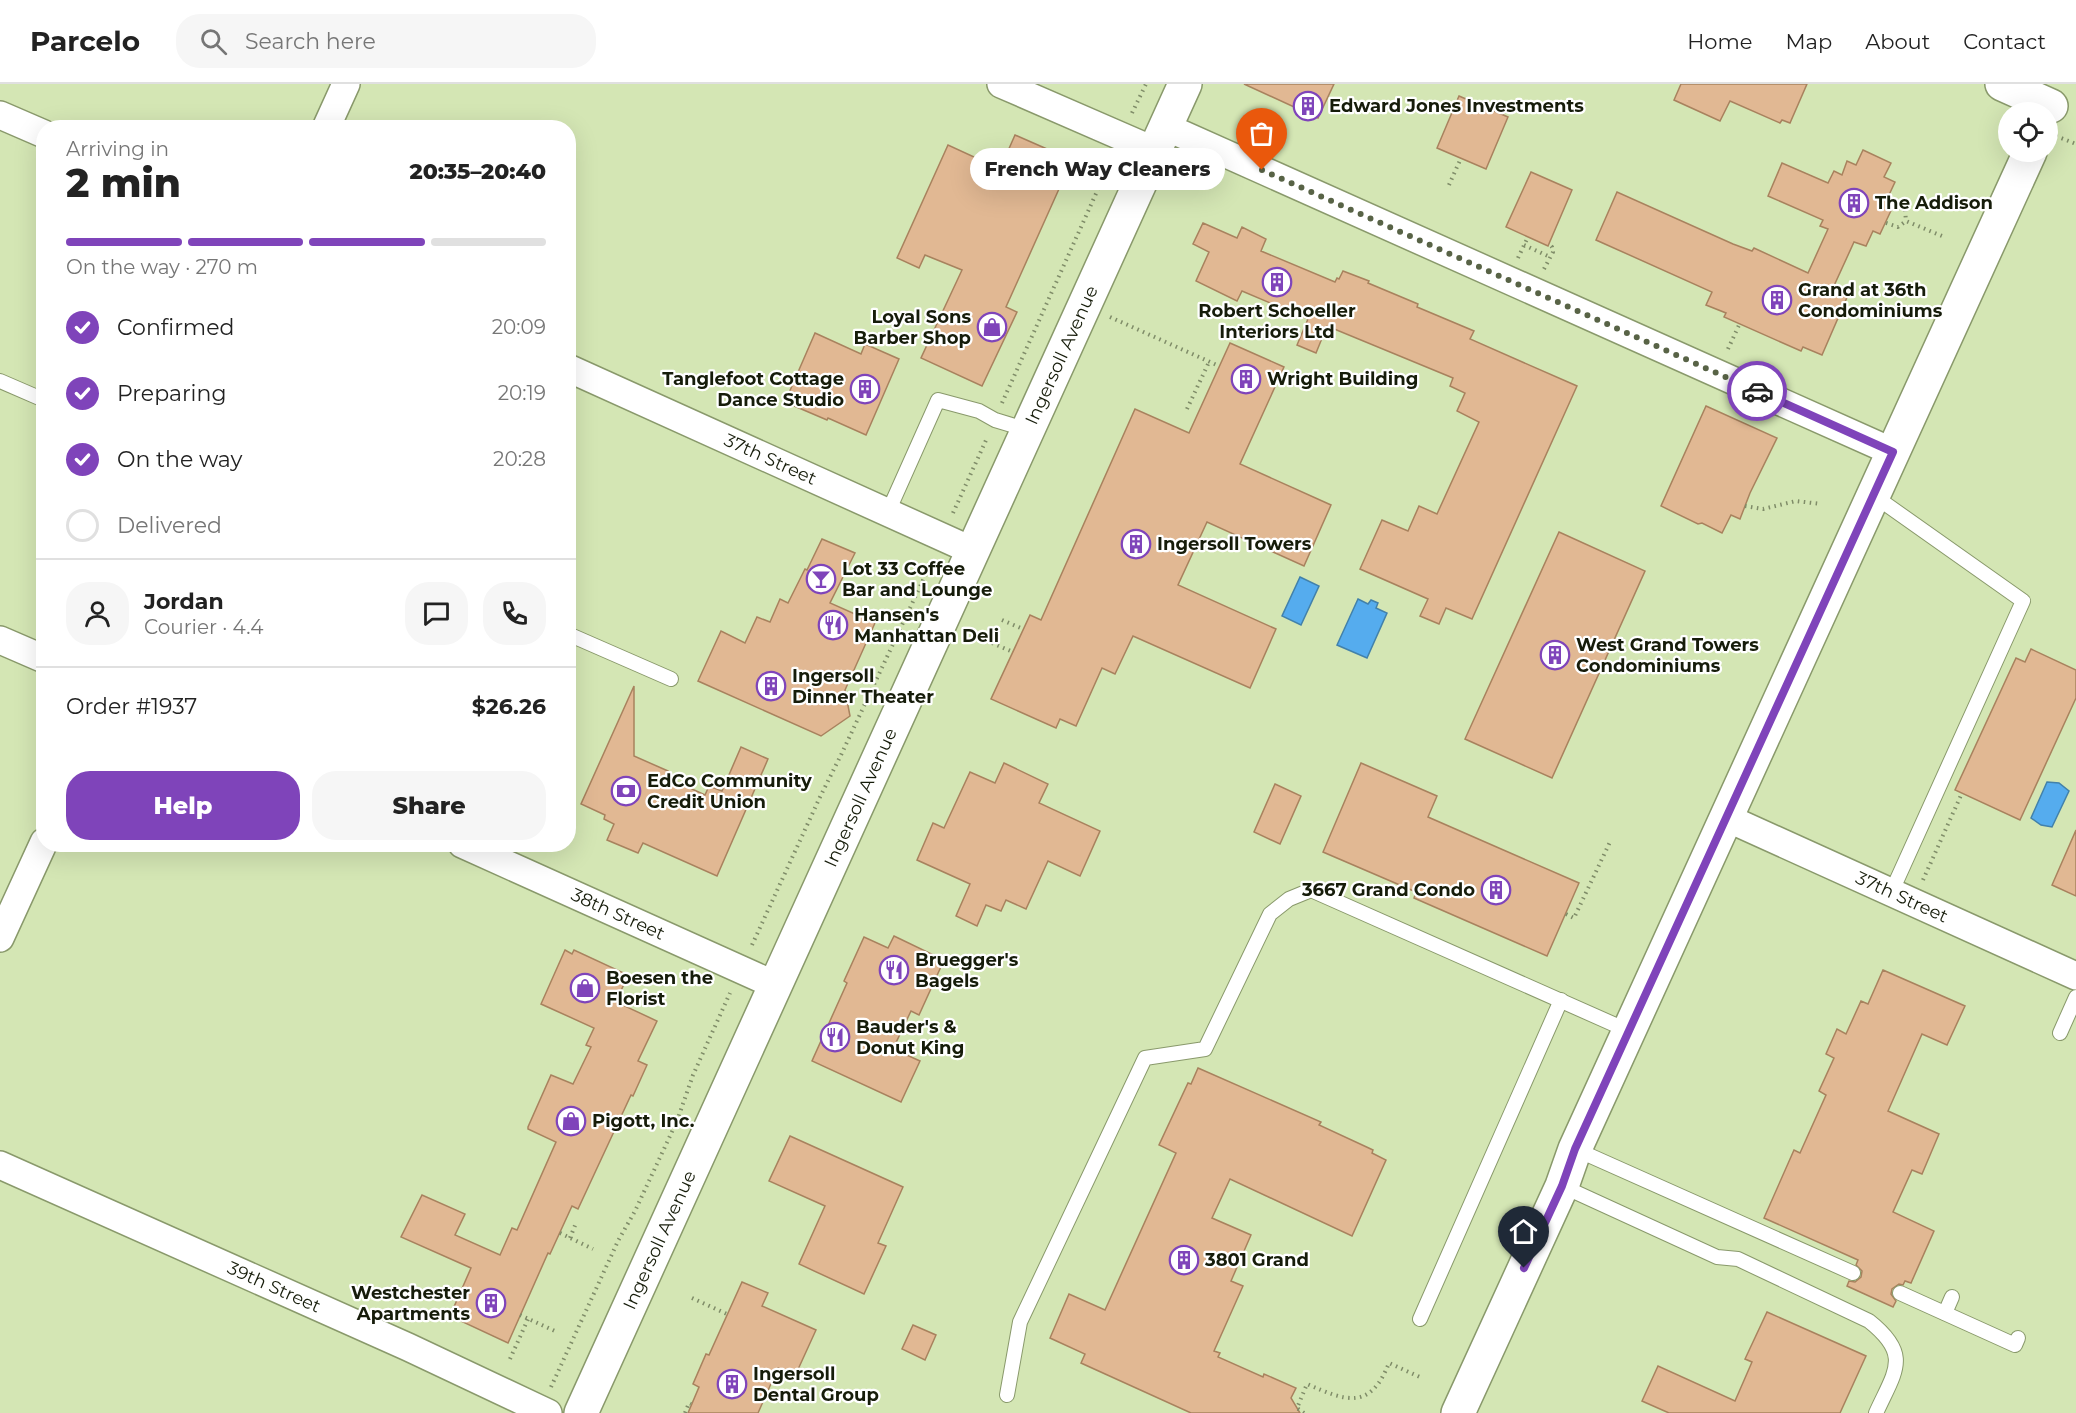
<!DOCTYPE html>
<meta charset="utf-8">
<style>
body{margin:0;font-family:Montserrat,sans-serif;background:#f6f6f6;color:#222;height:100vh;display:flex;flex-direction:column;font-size:22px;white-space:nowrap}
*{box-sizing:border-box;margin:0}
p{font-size:20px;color:#767676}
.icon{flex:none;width:33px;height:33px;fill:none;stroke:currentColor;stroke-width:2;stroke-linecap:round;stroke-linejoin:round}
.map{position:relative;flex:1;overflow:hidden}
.side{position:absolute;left:36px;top:36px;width:540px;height:732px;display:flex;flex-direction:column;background:#fff;border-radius:24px;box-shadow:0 6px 24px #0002}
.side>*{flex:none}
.buttons{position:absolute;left:1998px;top:18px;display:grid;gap:12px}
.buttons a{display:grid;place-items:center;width:60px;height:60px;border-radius:50%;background:#fff;box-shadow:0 6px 24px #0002;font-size:30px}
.pin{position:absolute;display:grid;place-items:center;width:51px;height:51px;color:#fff;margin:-62px -26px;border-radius:50% 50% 50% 0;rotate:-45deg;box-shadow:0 0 6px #0007}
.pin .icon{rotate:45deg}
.courier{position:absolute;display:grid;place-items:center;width:60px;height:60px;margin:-30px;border:4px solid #7f44ba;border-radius:50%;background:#fff;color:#222;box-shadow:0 2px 8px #0007}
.bubble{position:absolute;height:42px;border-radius:21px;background:#fff;box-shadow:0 6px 24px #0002;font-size:20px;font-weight:800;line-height:42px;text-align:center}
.head em{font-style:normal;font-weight:800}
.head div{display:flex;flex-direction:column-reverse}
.head{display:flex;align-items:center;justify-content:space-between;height:102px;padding:0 30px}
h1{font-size:39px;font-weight:800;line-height:45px}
.bar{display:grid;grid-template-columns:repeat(4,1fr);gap:9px 6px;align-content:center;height:72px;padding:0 30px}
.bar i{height:8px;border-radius:4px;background:#e0e0e0}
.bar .current{background:#7f44ba}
.bar p{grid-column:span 4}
.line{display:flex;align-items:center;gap:15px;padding:0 30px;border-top:2px solid #e0e0e0}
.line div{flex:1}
.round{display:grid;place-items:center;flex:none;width:63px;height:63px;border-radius:24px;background:#f6f6f6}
ol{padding:0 30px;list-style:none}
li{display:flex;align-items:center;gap:18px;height:66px}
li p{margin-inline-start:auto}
li .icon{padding:6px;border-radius:50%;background:#7f44ba;color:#fff;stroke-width:4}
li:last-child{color:#767676}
li i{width:33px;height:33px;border:3px solid #e0e0e0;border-radius:50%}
.cta{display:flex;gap:12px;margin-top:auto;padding:12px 30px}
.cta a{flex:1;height:69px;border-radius:24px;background:#7f44ba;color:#fff;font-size:24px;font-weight:800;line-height:69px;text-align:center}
.cta a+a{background:#f6f6f6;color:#222}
header{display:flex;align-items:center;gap:36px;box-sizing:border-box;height:84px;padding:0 30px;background:#fff;border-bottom:2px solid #e0e0e0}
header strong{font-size:28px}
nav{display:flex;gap:33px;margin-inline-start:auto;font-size:21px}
.search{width:420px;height:54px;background:#f6f6f6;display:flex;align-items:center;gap:15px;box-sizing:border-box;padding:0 21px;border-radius:24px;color:#767676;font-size:22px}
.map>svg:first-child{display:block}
.water{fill:#55acee;stroke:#4281aa;stroke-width:1.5}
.building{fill:#e1b893;stroke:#a8825e;stroke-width:1.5}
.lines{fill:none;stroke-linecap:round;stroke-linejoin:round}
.lane-casing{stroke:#89996b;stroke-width:16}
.street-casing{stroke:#89996b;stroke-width:30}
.secondary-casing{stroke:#89996b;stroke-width:36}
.path{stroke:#7f8c68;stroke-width:4;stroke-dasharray:1.5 4.5;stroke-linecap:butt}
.lane{stroke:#fff;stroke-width:14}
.street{stroke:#fff;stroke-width:27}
.secondary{stroke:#fff;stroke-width:33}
.done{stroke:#586346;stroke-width:6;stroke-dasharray:0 10.8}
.route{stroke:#7f44ba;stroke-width:8}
.labels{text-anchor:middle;stroke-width:4.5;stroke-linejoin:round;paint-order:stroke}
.poi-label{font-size:18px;font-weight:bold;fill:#161c0a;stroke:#fff;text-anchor:start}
.street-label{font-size:18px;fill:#161c0a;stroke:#fff}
</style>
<header>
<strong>Parcelo</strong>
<div class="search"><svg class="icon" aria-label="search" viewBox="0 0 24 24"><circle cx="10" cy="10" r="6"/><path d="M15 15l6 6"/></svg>Search here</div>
<nav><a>Home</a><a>Map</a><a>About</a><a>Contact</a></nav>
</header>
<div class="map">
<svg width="2076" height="1329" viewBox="0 0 2076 1329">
<rect width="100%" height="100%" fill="#d4e6b4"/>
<g class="water">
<polygon points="1300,493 1319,502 1301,541 1282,532"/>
<polygon points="1358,515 1368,520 1371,516 1378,519 1376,524 1387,529 1367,574 1337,561"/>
<polygon points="2047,698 2059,699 2069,707 2052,743 2041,741 2031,734"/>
</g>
<g class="building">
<polygon points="1244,0 1334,0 1318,34"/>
<polygon points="1681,0 1807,0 1790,39 1782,36 1780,39 1730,17 1720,37 1674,16"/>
<polygon points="1459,12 1508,33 1486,85 1437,64"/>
<polygon points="1015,51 1072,76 1006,223 1017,228 982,302 921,274 962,186 925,171 919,184 897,174 948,61 1000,85"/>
<polygon points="1863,66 1891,79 1884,93 1895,98 1888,113 1896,116 1880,150 1873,147 1866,162 1854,158 1833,204 1848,211 1822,271 1803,263 1801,267 1724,233 1726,229 1706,221 1712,208 1596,156 1617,108 1733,160 1752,167 1754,164 1808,189 1828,145 1820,142 1823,136 1768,112 1782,79 1828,99 1834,87 1842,91 1847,77 1856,81"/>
<polygon points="1531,88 1572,106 1548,162 1506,143"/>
<polygon points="1203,139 1237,154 1242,143 1266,155 1261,167 1335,198 1337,194 1339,195 1343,187 1369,197 1368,199 1418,220 1417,223 1474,247 1470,255 1577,302 1472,535 1446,524 1439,540 1420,532 1428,515 1360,485 1382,436 1408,447 1419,422 1437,430 1479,338 1457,327 1465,309 1450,302 1453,294 1327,242 1316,269 1297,261 1308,235 1242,207 1237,217 1196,197 1209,168 1193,160"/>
<polygon points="815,249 861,270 865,260 899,275 866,351 828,334 827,336 785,318"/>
<polygon points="1230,259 1284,283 1240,380 1331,421 1304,482 1207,438 1178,501 1276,545 1250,604 1133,552 1115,590 1102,584 1076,642 1060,635 1056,644 991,615 1030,531 1041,536 1135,325 1189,349"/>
<polygon points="1706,322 1777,354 1750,409 1740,435 1731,431 1722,449 1702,439 1698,440 1661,422"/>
<polygon points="1559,448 1645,487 1552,694 1465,655"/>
<polygon points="822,455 855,469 830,519 875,539 845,606 850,632 821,652 698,597 721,547 745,559 757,533 770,538 780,515 788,519 805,485 807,486"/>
<polygon points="2031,565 2076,586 2076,614 2020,736 1955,706 2016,574 2025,578"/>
<polygon points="634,602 634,672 668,687 666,693 705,711 709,702 722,707 741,663 768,675 717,792 643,759 638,769 607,756 614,740 604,735 605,731 581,720"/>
<polygon points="1004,679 1048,700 1039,719 1100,747 1080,792 1048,777 1026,825 1006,816 1001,827 986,821 977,842 956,832 970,800 917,776 933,739 944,744 970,688 995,699"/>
<polygon points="1361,679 1437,712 1428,733 1579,799 1547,872 1414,814 1416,808 1323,768"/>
<polygon points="1275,700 1301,712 1280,760 1254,748"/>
<polygon points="2076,746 2076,812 2052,801"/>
<polygon points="894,852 944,876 919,931 911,927 893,965 920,977 901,1018 812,977 847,899 844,897 864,853 888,864"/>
<polygon points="565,866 572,870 574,866 628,891 616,918 657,937 638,977 647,981 633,1012 631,1011 578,1125 572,1122 550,1170 548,1169 508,1259 450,1232 471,1184 401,1153 422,1111 465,1130 455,1151 500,1171 512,1144 517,1146 556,1058 528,1045 528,1043 551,991 573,1000 591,963 586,961 594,944 541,920"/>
<polygon points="1883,886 1965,922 1947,961 1922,950 1888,1027 1939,1050 1922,1090 1912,1086 1893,1128 1934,1147 1911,1199 1905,1197 1903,1201 1899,1200 1892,1205 1891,1210 1896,1217 1893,1223 1847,1202 1849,1197 1855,1198 1861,1193 1862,1187 1856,1181 1858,1176 1764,1134 1794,1066 1800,1069 1826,1011 1819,1007 1834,974 1826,970 1837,945 1846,950 1861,917 1868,920"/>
<polygon points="1198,984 1321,1038 1319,1041 1373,1066 1372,1069 1386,1076 1352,1152 1230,1095 1212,1134 1251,1151 1231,1197 1243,1202 1214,1267 1220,1269 1218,1273 1263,1293 1264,1290 1296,1304 1291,1314 1300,1329 1191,1329 1081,1279 1085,1270 1050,1254 1069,1210 1105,1226 1176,1069 1159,1061 1188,999 1191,1000"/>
<polygon points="790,1052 903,1103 878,1159 886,1162 864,1210 799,1180 825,1122 769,1097"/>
<polygon points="742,1198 768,1209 762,1222 816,1246 795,1292 778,1284 758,1329 688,1329 699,1303 693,1300 706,1270 709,1271"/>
<polygon points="1767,1228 1866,1272 1840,1329 1669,1329 1642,1317 1658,1282 1735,1317 1752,1278 1745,1275"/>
<polygon points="913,1241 936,1251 925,1276 902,1265"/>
</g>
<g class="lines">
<g class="lane-casing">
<g id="lane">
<polyline points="0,297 44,316"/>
<polyline points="1873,411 2023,517 1891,809"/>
<polyline points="888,428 938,316 979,327 995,336 1028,346"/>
<polyline points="568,550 671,595"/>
<polyline points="2060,949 2076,913"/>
<polyline points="1575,1065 1853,1189"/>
<path d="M1562,1102l155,71 21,2 131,62c43,34 26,50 7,92"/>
<polyline points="1900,1209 2015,1261 2018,1254"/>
<polyline points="1945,1229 1952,1213"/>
<polyline points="1420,1235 1561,916"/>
<polyline points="1007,1311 1020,1238 1145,974 1205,965 1270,830 1289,815 1311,806 1629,947"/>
</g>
</g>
<g class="street-casing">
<g id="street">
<polyline points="1001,0 1155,67"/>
<polyline points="0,31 44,50"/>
<polyline points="1166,43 1893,368"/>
<polyline points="326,44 346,0"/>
<path id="s1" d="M568,284l405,183"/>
<polyline points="0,556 44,575"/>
<path id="s2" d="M1727,734l349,158"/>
<path id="s3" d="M462,760l313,141"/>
<polyline points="0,854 44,758"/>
<path id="s4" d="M0,1081l408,182 140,66"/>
</g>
</g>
<g class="secondary-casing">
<g id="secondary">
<polyline points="2002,0 2051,22"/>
<path id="s5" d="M581,1329l604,-1329"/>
<polyline points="1458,1329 1562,1102 1575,1065 2030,68"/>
</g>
</g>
<g class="path">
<polyline points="1132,29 1146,0"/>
<polyline points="2056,52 2076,60"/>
<polyline points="1449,101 1461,74"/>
<polyline points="1894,121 1905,126 1906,137"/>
<polyline points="1886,139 1898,143 1906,137 1942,152"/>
<polyline points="1524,161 1550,173"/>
<polyline points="1518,174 1528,153"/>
<polyline points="1544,185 1553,168 1552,163 1549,160"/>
<polyline points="1110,233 1219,282"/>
<polyline points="1728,265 1740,239"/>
<polyline points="1002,319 1112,74"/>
<polyline points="1187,325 1209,278"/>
<polyline points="1745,422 1763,425 1796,417 1821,420"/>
<polyline points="953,429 987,354"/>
<polyline points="1002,536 1023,545"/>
<polyline points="992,559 1013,568"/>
<polyline points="1923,796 1962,709"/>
<polyline points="1566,830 1574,834 1610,758"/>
<polyline points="752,861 820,713 841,671 932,477"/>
<polyline points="560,1149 593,1165"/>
<polyline points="570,1154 576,1139"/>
<polyline points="692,1214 727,1230"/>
<polyline points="520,1231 555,1247"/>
<polyline points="510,1275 528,1235"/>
<polyline points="551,1303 618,1157 635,1127 677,1037 693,991 730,909"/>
<polyline points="685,1329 689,1319 691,1320"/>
<path d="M1304,1329l-7,-5 10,-24c39,17 63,27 82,-21l33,15"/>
</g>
<use href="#lane" class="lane"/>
<use href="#street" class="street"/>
<use href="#secondary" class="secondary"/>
</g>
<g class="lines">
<polyline class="done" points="1262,86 1757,307"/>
<polyline class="route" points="1524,1184 1562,1102 1575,1065 1893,368 1757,307"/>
</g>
<defs>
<g id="building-ring" transform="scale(1.5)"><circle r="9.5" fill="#fff" stroke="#7f44ba" stroke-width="1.5"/><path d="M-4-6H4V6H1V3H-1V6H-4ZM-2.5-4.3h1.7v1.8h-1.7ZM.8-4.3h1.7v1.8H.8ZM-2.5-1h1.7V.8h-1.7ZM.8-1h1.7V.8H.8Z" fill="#7f44ba"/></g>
<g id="shop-ring" transform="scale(1.5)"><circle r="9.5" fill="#fff" stroke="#7f44ba" stroke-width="1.5"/><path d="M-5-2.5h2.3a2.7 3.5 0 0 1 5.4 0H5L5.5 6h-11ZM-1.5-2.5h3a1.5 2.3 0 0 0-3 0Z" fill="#7f44ba"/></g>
<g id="bar-ring" transform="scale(1.5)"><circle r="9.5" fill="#fff" stroke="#7f44ba" stroke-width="1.5"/><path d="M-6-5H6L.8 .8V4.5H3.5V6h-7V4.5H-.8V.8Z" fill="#7f44ba"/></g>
<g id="restaurant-ring" transform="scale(1.5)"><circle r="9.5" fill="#fff" stroke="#7f44ba" stroke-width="1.5"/><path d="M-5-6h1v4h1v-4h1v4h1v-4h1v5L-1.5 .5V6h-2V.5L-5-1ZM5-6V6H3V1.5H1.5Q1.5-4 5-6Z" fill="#7f44ba"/></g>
<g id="bank-ring" transform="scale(1.5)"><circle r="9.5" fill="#fff" stroke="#7f44ba" stroke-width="1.5"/><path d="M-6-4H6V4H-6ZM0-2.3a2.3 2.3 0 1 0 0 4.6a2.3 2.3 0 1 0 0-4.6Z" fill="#7f44ba"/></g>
</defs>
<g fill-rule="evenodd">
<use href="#building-ring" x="1308" y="22"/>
<use href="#building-ring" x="1854" y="119"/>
<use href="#building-ring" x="1277" y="198"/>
<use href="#building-ring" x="1777" y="216"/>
<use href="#shop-ring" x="992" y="243"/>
<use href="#building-ring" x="1246" y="295"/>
<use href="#building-ring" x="865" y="305"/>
<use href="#building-ring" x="1136" y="460"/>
<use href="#bar-ring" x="821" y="495"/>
<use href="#restaurant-ring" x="833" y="541"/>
<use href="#building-ring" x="1555" y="571"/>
<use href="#building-ring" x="771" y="602"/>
<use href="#bank-ring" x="626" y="707"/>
<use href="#building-ring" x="1496" y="806"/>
<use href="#restaurant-ring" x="894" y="886"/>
<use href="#shop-ring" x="585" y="904"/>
<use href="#restaurant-ring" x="835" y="953"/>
<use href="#shop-ring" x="571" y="1037"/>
<use href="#building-ring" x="1184" y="1176"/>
<use href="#building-ring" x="491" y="1219"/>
<use href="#building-ring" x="732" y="1300"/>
</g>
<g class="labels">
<g class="poi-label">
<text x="1329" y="28">Edward Jones Investments</text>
<text x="1875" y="125">The Addison</text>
<text x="1798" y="212">Grand at 36th<tspan x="1798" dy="21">Condominiums</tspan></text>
<text x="1277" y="233" text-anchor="middle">Robert Schoeller<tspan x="1277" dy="21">Interiors Ltd</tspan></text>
<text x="971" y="239" text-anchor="end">Loyal Sons<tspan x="971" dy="21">Barber Shop</tspan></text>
<text x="844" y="301" text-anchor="end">Tanglefoot Cottage<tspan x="844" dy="21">Dance Studio</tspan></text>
<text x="1267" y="301">Wright Building</text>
<text x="1157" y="466">Ingersoll Towers</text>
<text x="842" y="491">Lot 33 Coffee<tspan x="842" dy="21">Bar and Lounge</tspan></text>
<text x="854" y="537">Hansen's<tspan x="854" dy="21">Manhattan Deli</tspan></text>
<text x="1576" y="567">West Grand Towers<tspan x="1576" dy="21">Condominiums</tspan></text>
<text x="792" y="598">Ingersoll<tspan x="792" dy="21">Dinner Theater</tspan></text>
<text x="647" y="703">EdCo Community<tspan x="647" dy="21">Credit Union</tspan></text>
<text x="1475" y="812" text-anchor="end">3667 Grand Condo</text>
<text x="915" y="882">Bruegger's<tspan x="915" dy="21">Bagels</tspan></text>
<text x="606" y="900">Boesen the<tspan x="606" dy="21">Florist</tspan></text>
<text x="856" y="949">Bauder's &amp;<tspan x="856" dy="21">Donut King</tspan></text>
<text x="592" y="1043">Pigott, Inc.</text>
<text x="1205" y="1182">3801 Grand</text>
<text x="470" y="1215" text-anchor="end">Westchester<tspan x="470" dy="21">Apartments</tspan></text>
<text x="753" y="1296">Ingersoll<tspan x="753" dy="21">Dental Group</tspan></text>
</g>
<g class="street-label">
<text dy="6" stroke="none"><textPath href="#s5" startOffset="1162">Ingersoll Avenue</textPath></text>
<text dy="6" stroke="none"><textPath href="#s1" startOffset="222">37th Street</textPath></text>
<text dy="6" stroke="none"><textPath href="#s5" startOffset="676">Ingersoll Avenue</textPath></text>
<text dy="6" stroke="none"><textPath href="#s2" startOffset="192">37th Street</textPath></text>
<text dy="6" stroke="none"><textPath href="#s3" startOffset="171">38th Street</textPath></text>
<text dy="6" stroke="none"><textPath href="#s5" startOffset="190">Ingersoll Avenue</textPath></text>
<text dy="6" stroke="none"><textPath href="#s4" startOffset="300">39th Street</textPath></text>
</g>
</g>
</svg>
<div class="buttons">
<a><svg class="icon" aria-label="locate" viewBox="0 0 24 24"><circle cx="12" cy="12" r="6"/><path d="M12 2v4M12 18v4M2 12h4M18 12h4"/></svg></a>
</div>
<div class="pin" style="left:1262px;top:86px;background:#ea580c"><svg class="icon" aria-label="bag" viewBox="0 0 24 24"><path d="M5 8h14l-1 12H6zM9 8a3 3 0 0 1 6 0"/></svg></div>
<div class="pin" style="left:1524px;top:1184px;background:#1f2937"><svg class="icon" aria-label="home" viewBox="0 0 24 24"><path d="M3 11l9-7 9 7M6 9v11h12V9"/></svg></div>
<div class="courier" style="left:1757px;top:307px"><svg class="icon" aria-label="car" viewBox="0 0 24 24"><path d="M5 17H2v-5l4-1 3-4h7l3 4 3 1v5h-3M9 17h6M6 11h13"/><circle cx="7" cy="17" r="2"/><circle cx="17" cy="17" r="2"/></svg></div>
<div class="bubble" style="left:970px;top:64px;width:255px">French Way Cleaners</div>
<section class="side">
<div class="head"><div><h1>2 min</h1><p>Arriving in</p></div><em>20:35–20:40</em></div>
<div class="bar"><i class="current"></i><i class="current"></i><i class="current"></i><i></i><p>On the way · 270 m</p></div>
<ol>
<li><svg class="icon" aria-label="check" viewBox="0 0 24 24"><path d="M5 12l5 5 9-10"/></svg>Confirmed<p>20:09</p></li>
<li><svg class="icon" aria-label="check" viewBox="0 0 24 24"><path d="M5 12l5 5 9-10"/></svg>Preparing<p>20:19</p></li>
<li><svg class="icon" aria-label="check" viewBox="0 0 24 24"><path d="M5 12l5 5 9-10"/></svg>On the way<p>20:28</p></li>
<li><i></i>Delivered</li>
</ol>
<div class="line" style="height:108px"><a class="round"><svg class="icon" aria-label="person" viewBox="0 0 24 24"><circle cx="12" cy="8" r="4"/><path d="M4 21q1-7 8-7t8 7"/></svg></a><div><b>Jordan</b><p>Courier · 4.4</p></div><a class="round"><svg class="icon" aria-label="chat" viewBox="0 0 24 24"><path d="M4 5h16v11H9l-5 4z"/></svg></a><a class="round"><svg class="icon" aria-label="phone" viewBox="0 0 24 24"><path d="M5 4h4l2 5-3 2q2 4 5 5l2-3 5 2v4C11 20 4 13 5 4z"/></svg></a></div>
<div class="line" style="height:78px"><div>Order #1937</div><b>$26.26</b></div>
<div class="cta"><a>Help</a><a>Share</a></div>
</section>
</div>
